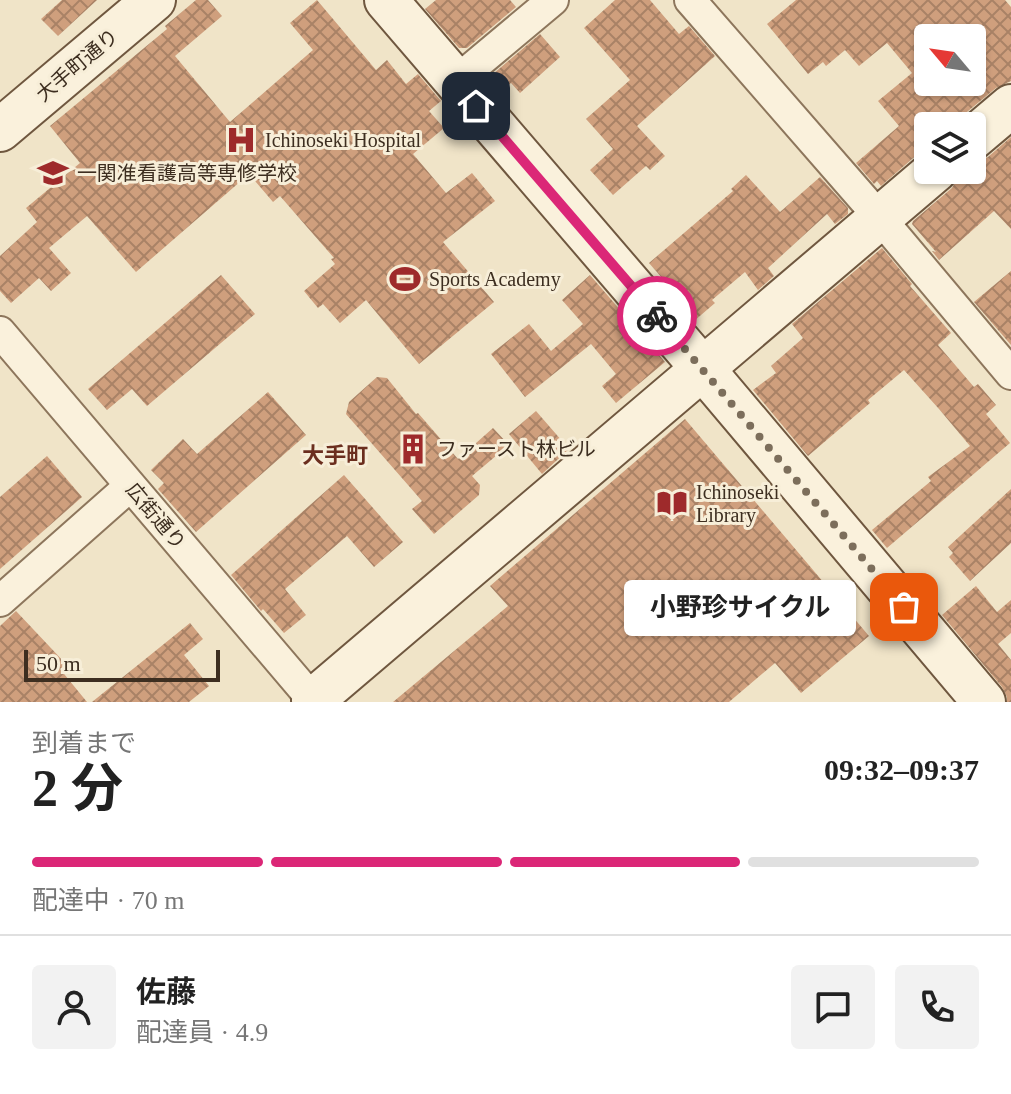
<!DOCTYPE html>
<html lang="ja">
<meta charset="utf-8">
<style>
body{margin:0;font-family:"Times New Roman","Noto Sans JP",serif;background:#f2f2f2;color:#222;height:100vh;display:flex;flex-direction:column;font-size:30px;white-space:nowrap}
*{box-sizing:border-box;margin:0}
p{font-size:26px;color:#767676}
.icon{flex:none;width:44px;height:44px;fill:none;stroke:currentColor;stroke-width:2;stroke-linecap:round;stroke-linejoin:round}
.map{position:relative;height:702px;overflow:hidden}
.panel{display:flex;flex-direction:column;background:#fff;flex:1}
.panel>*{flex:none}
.needle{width:52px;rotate:299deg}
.buttons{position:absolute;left:914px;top:24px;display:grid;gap:16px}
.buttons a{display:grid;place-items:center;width:72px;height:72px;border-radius:8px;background:#fff;box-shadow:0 2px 6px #0004;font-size:40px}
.scale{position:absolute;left:24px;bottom:20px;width:196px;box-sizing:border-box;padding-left:8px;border:4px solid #3d2e20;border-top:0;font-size:22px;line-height:28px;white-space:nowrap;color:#3d2e20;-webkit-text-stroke:6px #f7eed8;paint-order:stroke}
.pin{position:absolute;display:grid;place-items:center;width:68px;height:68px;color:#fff;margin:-34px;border-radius:16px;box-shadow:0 4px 12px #0006}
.courier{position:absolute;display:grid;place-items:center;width:80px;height:80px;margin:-40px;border:6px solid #db2777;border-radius:50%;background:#fff;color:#222;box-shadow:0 2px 10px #0007}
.bubble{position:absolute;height:56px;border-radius:8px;background:#fff;box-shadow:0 2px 6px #0004;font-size:26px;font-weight:700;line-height:56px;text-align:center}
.summary em{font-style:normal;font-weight:700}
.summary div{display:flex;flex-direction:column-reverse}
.summary{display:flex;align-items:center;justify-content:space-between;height:136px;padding:0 32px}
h1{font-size:52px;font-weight:700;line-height:60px}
.bar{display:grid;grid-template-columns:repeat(4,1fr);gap:12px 8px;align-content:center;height:96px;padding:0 32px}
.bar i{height:10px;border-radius:6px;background:#e0e0e0}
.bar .active{background:#db2777}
.bar p{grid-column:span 4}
.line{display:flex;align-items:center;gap:20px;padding:0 32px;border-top:2px solid #e0e0e0}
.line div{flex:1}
.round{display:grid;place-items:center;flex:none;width:84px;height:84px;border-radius:8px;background:#f2f2f2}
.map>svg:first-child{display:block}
.building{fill:url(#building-cross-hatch);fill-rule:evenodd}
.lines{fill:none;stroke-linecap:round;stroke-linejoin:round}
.street-casing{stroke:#8d765c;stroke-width:34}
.secondary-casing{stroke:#6f573f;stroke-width:46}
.street{stroke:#faf1dc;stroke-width:30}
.secondary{stroke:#faf1dc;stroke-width:42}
.done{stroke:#7c6e5b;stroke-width:8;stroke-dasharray:0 14.4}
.route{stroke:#db2777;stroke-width:10}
.labels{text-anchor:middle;stroke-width:6;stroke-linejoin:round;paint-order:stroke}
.street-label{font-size:20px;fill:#3d2e20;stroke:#f7eed8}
.poi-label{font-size:20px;fill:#3d2e20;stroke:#f7eed8;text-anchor:start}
.neighbourhood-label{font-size:22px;font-weight:bold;fill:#6b2e1e;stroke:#f7eed8}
</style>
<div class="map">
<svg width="1011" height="702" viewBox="0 0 1011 702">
<defs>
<pattern id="building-cross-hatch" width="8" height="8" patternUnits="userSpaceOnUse" patternTransform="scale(2)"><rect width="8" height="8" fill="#cf9f7d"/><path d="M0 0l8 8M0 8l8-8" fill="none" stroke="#a98266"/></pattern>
</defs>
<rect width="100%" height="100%" fill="#f0e4c8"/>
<g class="building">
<polygon points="62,0 97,0 58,36 41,19"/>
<polygon points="196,0 208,0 222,16 175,56 230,122 313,50 290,23 317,0 376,70 387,60 406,84 418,74 441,101 429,111 444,128 413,154 446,193 472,173 495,201 443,242 494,302 419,364 366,300 340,323 323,304 318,308 304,291 335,264 331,259 334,258 280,196 273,202 249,174 136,272 87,216 49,248 71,273 51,291 39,278 11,303 0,291 0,256 37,222 26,208 80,163 50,126 167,29 165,26"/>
<polygon points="436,0 510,0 516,7 467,48 459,48 425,9"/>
<polygon points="615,0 650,0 679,34 689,26 715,56 637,126 665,156 650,170 646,166 613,195 590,170 613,149 586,119 630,80 584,28"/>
<path d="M796,0h209l6,7v74l-15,7 -40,33 -3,5h-25v22l-8,4 -39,34 -4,-5 -3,3 -18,-21 43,-37 -21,-25 34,-28 -25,-30 -28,23 -14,-16 -19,16 -3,-4 -15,12 -41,-50zM928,38h44v44h-44z"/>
<polygon points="540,34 560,57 520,93 511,83 498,94 486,80"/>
<polygon points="1011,137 1011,229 994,211 939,260 932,251 936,252 912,224 913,221 952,188 959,175 965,170 972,170 972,164 974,163 988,157"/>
<polygon points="746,175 780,212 820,177 848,208 848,214 835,224 827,214 768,268 774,276 758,290 745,272 712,300 715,303 694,321 667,290 670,287 649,263 733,191 731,189"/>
<polygon points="882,248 912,284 910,286 951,333 938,345 974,387 978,384 996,405 986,414 1010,443 887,548 872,530 931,481 928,477 970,446 939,409 904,370 868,400 870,403 808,456 753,390 776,373 771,366 803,338 792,324"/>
<polygon points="1011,271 1011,345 974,302"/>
<polygon points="221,275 255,314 147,406 132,389 107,410 88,389"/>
<polygon points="590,275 665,362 616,403 602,386 616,374 591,344 525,397 491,354 529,324 551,351 583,324 562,300"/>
<polygon points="377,377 387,378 416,414 418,413 458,459 493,428 509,445 472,476 480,485 479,495 434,534 412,509 422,501 346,414 349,402"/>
<polygon points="268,392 306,435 196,532 158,489 164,483 151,470 183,439 197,454"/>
<polygon points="536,411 569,449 542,474 509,434"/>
<polygon points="685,419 869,636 801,693 775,663 729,702 393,702 508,606 490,586"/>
<polygon points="47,456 82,497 0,569 0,497"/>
<polygon points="344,475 403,542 374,567 347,536 285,589 306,615 284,633 263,609 261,611 231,575"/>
<polygon points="1011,489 1011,543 970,581 949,557 953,553 948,547"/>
<polygon points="976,586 997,612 1011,600 1011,633 998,644 1011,660 1011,702 1007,702 1007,697 1002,687 942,615"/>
<polygon points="16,611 66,664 60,669 87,702 0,702 0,626"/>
<polygon points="190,623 203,639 184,655 209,686 189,702 92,702"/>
</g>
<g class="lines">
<g class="street-casing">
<g id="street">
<polyline points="690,0 880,218 1011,374"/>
<polyline points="455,82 553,0"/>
<polyline points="0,332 313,700"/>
<polyline points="0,601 130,486"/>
</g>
</g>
<g class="secondary-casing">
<g id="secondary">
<polyline points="386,0 703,369 984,702"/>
<polyline points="0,130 154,0"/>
<polyline points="972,139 1011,106"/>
<polyline points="315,702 313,700 936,170"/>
</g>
</g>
<use href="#street" class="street"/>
<use href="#secondary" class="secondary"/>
</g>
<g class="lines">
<polyline class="done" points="657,316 904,607"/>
<polyline class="route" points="476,106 657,316"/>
</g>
<defs>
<g id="hospital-bare" transform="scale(2.4)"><path d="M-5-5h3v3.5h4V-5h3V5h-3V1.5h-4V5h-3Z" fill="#9e2a2b" stroke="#f7eed8" stroke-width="2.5" paint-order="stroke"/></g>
<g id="university-bare" transform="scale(2.4)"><path d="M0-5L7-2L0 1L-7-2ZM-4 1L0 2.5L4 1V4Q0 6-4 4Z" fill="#9e2a2b" stroke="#f7eed8" stroke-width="2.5" paint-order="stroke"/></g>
<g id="stadium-bare" transform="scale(2.4)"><path d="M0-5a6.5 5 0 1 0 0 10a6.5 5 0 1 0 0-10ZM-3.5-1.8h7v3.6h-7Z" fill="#9e2a2b" stroke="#f7eed8" stroke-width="2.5" paint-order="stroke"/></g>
<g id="building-bare" transform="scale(2.4)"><path d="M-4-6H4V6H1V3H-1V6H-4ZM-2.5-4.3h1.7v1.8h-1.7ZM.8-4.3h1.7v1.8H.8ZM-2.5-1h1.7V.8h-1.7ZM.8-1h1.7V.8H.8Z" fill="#9e2a2b" stroke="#f7eed8" stroke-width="2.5" paint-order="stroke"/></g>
<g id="library-bare" transform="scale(2.4)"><path d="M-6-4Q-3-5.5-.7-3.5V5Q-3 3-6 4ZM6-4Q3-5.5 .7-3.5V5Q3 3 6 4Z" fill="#9e2a2b" stroke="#f7eed8" stroke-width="2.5" paint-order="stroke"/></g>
</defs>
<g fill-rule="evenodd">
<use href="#hospital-bare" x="241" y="140"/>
<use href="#university-bare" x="53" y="173"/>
<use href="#stadium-bare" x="405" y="279"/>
<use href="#building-bare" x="413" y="449"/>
<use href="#library-bare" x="672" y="503"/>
</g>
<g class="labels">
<g class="street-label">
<text transform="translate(77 65) rotate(-40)" y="7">大手町通り</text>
<text transform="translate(156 516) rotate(50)" y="7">広街通り</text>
</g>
<g class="poi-label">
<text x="265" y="147">Ichinoseki Hospital</text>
<text x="77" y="180">一関准看護高等専修学校</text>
<text x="429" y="286">Sports Academy</text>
<text x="437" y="456">ファースト林ビル</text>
<text x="696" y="499">Ichinoseki<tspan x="696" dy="23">Library</tspan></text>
</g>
<g class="neighbourhood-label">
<text x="335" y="463">大手町</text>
</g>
</g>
</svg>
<div class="buttons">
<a><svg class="needle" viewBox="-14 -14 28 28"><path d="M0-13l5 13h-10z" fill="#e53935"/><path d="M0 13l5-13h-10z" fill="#767676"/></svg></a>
<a><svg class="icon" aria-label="layers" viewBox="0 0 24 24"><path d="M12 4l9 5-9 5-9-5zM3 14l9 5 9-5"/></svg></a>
</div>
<div class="scale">50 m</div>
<div class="pin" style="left:904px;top:607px;background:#ea580c"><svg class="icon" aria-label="bag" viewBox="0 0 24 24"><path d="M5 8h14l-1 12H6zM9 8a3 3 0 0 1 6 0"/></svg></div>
<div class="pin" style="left:476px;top:106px;background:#1f2937"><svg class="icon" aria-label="home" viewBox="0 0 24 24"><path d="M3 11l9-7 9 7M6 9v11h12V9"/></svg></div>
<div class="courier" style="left:657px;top:316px"><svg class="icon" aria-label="bike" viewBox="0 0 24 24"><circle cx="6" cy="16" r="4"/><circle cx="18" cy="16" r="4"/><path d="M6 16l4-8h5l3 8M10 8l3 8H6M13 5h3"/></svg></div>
<div class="bubble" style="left:624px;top:580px;width:232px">小野珍サイクル</div>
</div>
<section class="panel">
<div class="summary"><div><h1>2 分</h1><p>到着まで</p></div><em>09:32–09:37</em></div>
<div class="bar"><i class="active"></i><i class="active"></i><i class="active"></i><i></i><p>配達中 · 70 m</p></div>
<div class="line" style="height:144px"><a class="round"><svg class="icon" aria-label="person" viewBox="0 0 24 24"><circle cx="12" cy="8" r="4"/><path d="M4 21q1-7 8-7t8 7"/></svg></a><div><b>佐藤</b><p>配達員 · 4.9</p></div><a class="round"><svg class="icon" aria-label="chat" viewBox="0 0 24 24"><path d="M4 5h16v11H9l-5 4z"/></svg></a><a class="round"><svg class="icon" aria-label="phone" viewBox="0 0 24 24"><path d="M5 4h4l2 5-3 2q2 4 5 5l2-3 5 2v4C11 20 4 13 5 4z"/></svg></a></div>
</section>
